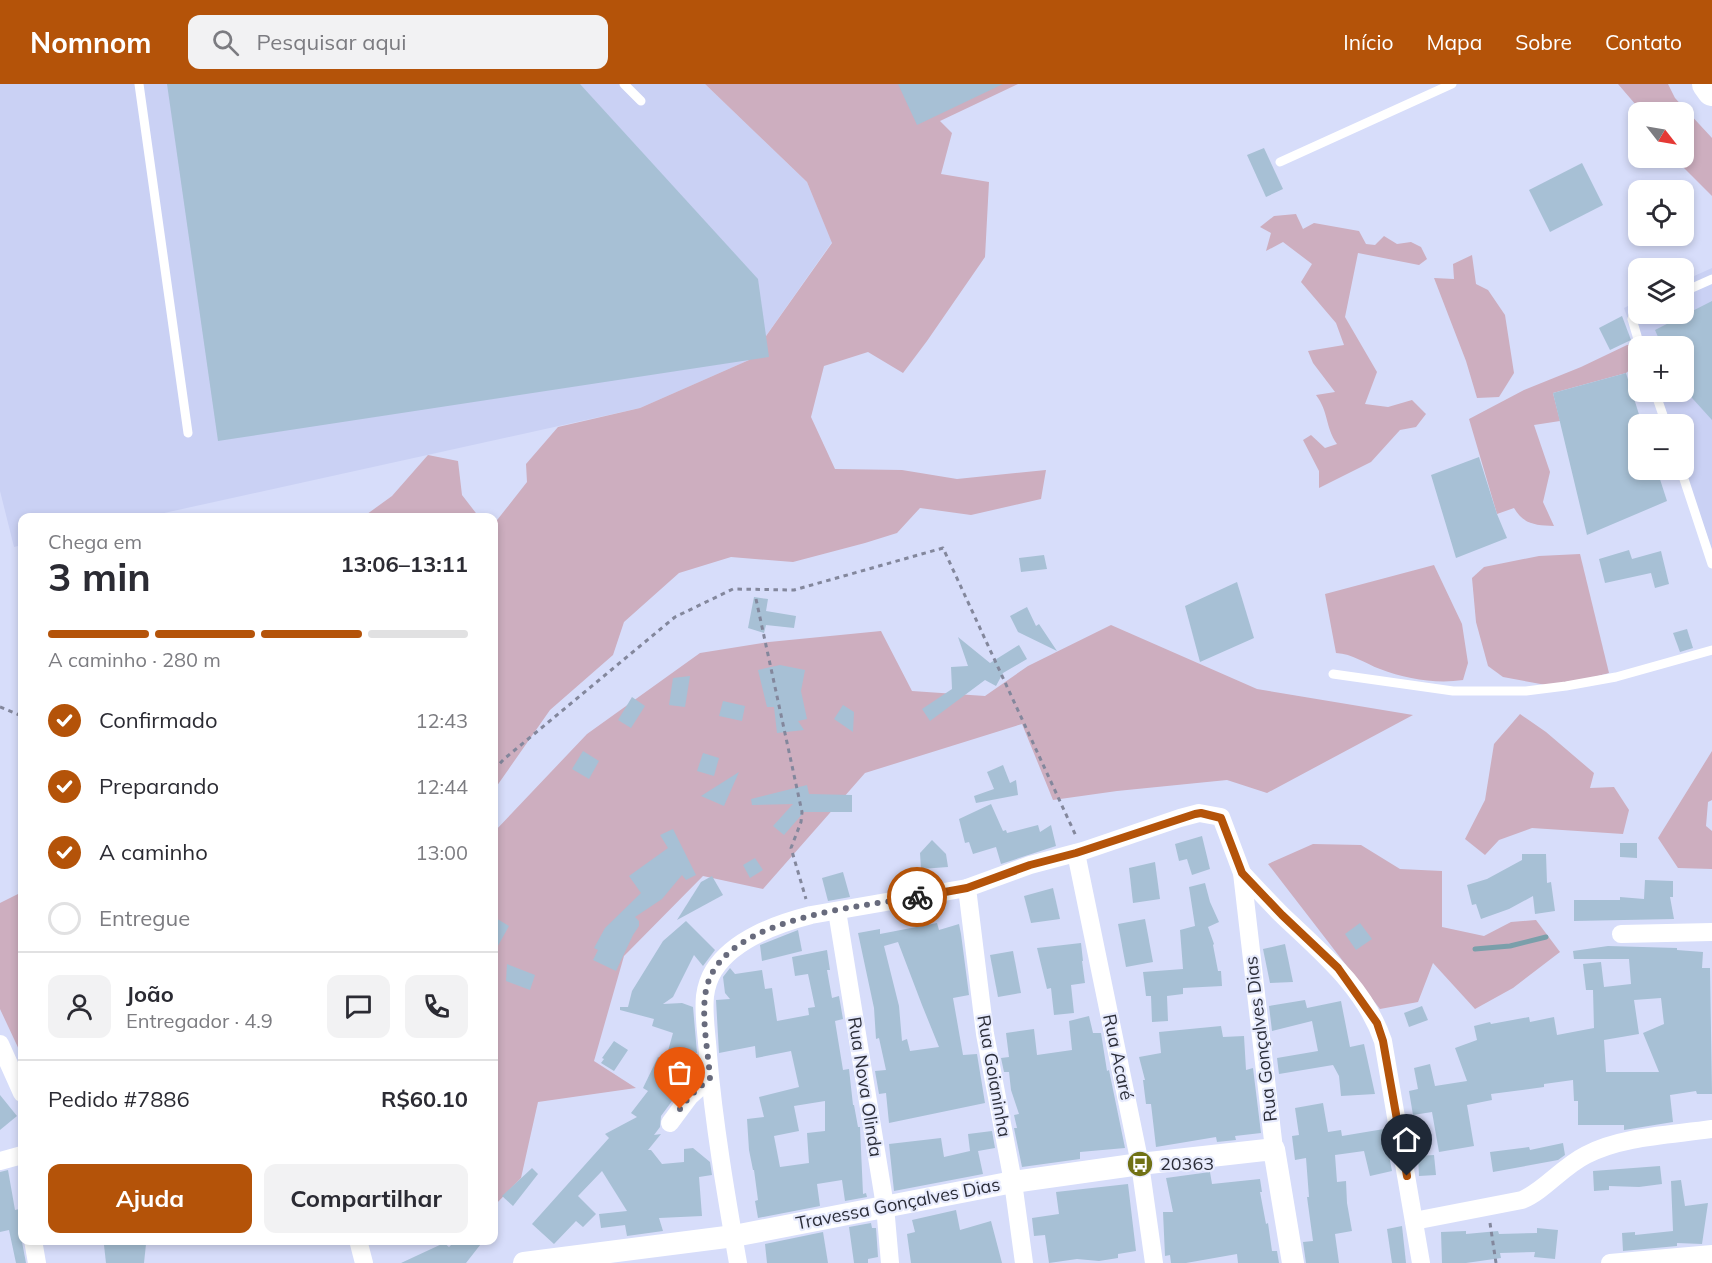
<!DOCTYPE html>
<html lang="pt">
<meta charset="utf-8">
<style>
body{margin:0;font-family:Mulish,sans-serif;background:#f2f2f3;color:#2b2b33;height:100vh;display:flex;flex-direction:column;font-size:22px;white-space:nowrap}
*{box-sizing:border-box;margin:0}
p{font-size:20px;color:#7c7c81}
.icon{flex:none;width:33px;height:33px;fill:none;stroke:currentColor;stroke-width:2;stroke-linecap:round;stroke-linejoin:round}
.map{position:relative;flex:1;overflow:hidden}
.panel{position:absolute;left:18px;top:429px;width:480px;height:732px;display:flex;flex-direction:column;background:#fff;border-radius:12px;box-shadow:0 3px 9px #0003}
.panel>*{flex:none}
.needle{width:39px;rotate:121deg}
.fabs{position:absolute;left:1628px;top:18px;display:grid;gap:12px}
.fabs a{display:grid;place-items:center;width:66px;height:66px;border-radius:12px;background:#fff;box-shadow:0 3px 9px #0003;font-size:30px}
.pin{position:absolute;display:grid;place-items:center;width:51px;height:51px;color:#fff;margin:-62px -26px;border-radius:50% 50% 50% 0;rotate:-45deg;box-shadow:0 0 6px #0007}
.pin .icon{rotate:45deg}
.courier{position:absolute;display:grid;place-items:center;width:60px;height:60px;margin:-30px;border:4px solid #b45309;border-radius:50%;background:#fff;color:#222;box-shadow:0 2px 8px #0007}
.overview em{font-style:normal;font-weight:700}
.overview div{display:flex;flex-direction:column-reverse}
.overview{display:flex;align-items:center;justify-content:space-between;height:102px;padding:0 30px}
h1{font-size:39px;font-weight:700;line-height:45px}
.bar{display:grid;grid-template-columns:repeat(4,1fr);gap:9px 6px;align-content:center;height:72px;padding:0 30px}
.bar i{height:8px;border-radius:4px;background:#e1e1e2}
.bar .active{background:#b45309}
.bar p{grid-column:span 4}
.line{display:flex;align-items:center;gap:15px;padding:0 30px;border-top:2px solid #e1e1e2}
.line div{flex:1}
.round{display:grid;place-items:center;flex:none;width:63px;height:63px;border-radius:12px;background:#f2f2f3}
ol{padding:0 30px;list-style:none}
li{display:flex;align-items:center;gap:18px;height:66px}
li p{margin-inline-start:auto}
li .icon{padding:6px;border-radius:50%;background:#b45309;color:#fff;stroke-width:4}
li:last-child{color:#7c7c81}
li i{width:33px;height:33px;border:3px solid #e1e1e2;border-radius:50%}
.button{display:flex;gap:12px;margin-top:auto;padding:12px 30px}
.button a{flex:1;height:69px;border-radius:12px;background:#b45309;color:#fff;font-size:24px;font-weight:700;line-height:69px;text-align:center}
.button a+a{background:#f2f2f3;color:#2b2b33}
header{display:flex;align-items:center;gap:36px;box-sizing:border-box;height:84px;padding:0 30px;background:#b45309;color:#fff}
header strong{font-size:28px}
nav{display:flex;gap:33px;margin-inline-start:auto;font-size:21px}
.search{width:420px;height:54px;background:#f2f2f3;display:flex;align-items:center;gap:15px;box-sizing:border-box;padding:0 21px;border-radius:12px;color:#7c7c81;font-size:22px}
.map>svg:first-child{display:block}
.built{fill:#cad1f4}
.green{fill:#cdaebf}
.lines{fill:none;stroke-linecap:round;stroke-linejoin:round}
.stream{stroke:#7a9faa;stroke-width:5}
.building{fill:#a7c0d5;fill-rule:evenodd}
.path{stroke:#83879c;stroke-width:3;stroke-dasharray:4.5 4.5;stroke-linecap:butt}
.service{stroke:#fff;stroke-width:9}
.minor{stroke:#fff;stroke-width:18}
.tertiary{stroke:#fff;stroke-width:22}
.trunk{stroke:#fff;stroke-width:30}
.done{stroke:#686b7d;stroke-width:6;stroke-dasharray:0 10.8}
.route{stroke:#b45309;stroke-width:8}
.labels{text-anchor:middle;stroke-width:4.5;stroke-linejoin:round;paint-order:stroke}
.street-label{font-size:18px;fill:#2c2e39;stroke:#e7ebfd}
.poi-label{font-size:18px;fill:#2c2e39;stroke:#e7ebfd;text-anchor:start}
</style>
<header>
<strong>Nomnom</strong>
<div class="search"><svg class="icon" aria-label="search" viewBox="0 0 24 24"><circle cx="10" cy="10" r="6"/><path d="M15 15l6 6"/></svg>Pesquisar aqui</div>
<nav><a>Início</a><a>Mapa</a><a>Sobre</a><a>Contato</a></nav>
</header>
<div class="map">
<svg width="1712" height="1179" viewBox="0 0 1712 1179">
<rect width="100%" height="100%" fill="#d7ddfa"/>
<g class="built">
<polygon points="0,0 705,0 807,98 832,158 749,276 640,324 146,433 22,434 22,461 14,463 0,407"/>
<polygon points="1712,184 1712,465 1683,386 1683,340 1667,340 1654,308 1683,308 1683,262 1638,263 1624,224 1638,217 1638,230 1683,230 1683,197"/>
</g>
<g class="green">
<polygon points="705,0 1018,0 940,37 952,49 941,90 989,98 985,173 927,257 903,289 868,268 824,282 811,333 835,385 902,386 957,395 1046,386 1041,415 971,431 920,424 897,449 865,459 793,478 731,473 679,489 624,538 613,571 550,626 494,706 494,440 527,398 526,380 558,343 640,324 749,276 832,159 807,98"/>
<polygon points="1618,0 1668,0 1675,14 1712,54 1712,112 1682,82 1676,74 1683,74 1683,28 1642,28"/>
<path d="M1296,130l7,15 11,-6 45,8 7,13 9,1 9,-9 13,8 14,-2 10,5 6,12 -8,6 -61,-12 -13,64 32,55 -12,32 23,3 24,-7 14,14 -10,13 -16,3 -29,32 -52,26v-17l-16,-31 8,-5 14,13 12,-4c-12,-17 -8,-32 -21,-49l19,-3 -22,-29 -5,-12 36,-6 -8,-22 -35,-41 11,-18 -29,-22 -17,9 5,-18 -11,-6 14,-11z"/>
<polygon points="1472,171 1476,200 1488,206 1505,231 1514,289 1499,313 1477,314 1466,277 1434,194 1454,195 1453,180"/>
<path d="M1637,260l1,19 -12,10 -73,20 7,28 -26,4 16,47 -7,30 11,24c-18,-1 -30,-1 -40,-18l-17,6 -28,-95 55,-29 57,-23 46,-22z"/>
<polygon points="428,371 458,377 462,411 479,433 363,433 392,412"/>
<polygon points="1580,470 1609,589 1557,603 1503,593 1488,582 1476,538 1472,494 1484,483 1539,472"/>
<path d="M1434,481l28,59 6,39 -5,17c-27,4 -57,-1 -83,-11 -16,-6 -27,-15 -44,-16l-11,-59z"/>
<polygon points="1111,541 1257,605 1413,631 1267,709 1227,696 1117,707 1053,716 1022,640 865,689 763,805 703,792 624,872 594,977 636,1004 538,1018 521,1094 494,1122 494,748 587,650 700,569 769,558 881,547 912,607 985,612 1028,582"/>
<polygon points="1520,630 1546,648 1594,689 1590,704 1614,703 1629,726 1623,750 1532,744 1499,756 1485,771 1465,755 1485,716 1494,660"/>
<polygon points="1712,667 1712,716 1708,718 1706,742 1712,747 1712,785 1678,784 1658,754"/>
<polygon points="1313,760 1361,761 1400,785 1442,787 1442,843 1484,852 1511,838 1536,836 1560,868 1513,904 1475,925 1433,879 1418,918 1380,925 1268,780"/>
<polygon points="22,808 22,972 0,925 0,819"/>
</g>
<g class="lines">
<polyline class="stream" points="1475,865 1510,862 1546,853"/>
</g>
<g class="building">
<polygon points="167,0 580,0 758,195 769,273 218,357"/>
<polygon points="898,0 1003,0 917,41"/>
<polygon points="1264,64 1283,105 1266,113 1247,71"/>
<polygon points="1582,79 1603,121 1550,148 1529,106"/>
<polygon points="1712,217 1712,336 1683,304 1683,262 1662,262 1655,246"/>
<polygon points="1622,232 1631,256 1610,266 1599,244"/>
<polygon points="1626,289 1642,340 1638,340 1638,386 1657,386 1667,417 1587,451 1553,309"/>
<polygon points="1479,373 1497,430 1507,454 1456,474 1431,391"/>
<polygon points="1629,466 1632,475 1661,467 1669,500 1655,504 1651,489 1605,499 1599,475"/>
<polygon points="1044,471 1047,485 1021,488 1019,474"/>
<polygon points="1237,498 1254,554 1200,578 1185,522"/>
<polygon points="754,513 768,515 766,527 796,532 794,544 766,541 764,549 748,544"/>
<polygon points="1027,523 1036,542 1039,540 1057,567 1018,548 1010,532"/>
<polygon points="1687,545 1693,564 1680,568 1673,549"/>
<polygon points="958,553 990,579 1019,561 1027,575 1003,589 996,602 985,596 930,637 922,625 952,605 951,583 968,582"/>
<polygon points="780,581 805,586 801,607 807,635 798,637 804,646 777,649 774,623 767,623 758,586"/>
<polygon points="690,592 685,623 669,621 673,594"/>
<polygon points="632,613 645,622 631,644 618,636"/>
<polygon points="723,617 745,622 742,637 719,632"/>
<polygon points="843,621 854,628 853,648 834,635"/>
<polygon points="583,667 599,677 589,695 572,685"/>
<polygon points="703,669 719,674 714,692 697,687"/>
<polygon points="1003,681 1010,699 1016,696 1018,711 976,719 974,712 994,705 987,688"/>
<polygon points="739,688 724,722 701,712"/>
<polygon points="807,701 809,710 852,711 852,728 804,728 784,751 773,742 793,720 752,721 751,715"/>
<polygon points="991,720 1003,747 1006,746 1007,749 1038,741 1040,748 1051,741 1056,762 1001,780 996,763 973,770 969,758 965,759 959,735"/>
<polygon points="673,745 696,791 686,796 682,791 662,815 635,833 639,837 639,842 633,851 616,887 593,876 598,866 594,864 605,844 641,809 629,792 668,764 660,751"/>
<polygon points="1202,752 1210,785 1192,791 1187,775 1179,777 1175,760"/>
<polygon points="932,756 946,770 948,783 921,785 920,769"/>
<polygon points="1620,759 1637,759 1637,774 1620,773"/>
<polygon points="1522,770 1546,770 1547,799 1551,798 1555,827 1535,830 1533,812 1509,825 1481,835 1476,820 1472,821 1467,801 1487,795 1522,776"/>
<polygon points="755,774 763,786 750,794 743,781"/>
<polygon points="1155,778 1160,815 1133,819 1129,784"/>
<polygon points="843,788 850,813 828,817 822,794"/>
<polygon points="712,792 723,811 677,836 701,798"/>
<polygon points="1645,796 1673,797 1673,813 1670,813 1674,835 1574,837 1574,816 1620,816 1620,813 1644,815"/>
<polygon points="1205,799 1210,818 1219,838 1208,843 1214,860 1213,861 1218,887 1221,887 1222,902 1183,904 1183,910 1167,912 1168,937 1152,938 1151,912 1146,912 1143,888 1183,885 1180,846 1195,842 1189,803"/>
<polygon points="1053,804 1060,835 1031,839 1024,812"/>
<polygon points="494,833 509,842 494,869"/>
<polygon points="1145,835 1153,878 1126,883 1118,840"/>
<polygon points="686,837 715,866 703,882 694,871 673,913 663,920 682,919 693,923 697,969 668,967 673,949 652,942 654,935 620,926 620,923 628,923 632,907 663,857"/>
<path d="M937,839l2,7 20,-6 2,10 8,61 -16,3 10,57 14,-1 8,49 -96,20 -3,-30 -7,1 -4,-23 11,-1 -7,-32 -3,1 -2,-31 -16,-75 22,-4v5zM898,858l24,63 17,42 -29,4 -3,-12 -5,2 -3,-35 -15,-60z"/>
<polygon points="1360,839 1372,855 1356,866 1345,850"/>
<polygon points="798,846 802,867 762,877 760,861"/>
<polygon points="1081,859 1083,877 1082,877 1085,899 1071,901 1074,929 1054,931 1051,904 1047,905 1037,864"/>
<polygon points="1285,860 1293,898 1270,899 1263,865"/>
<path d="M1608,862l69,2v2l26,2 -1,16h8l2,126h-15l-1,-3 -26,4 3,27 -49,8v-5h-46v-24h-4l-1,-21 -29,4v3l-53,7 1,6 -25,5 7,41 -35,6 -7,-40 -19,3 -4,-24 9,-2 -4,-21 16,-4 5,22 32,-5 -12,-33 22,-8 -3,-14 16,-4 1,2 38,-7 1,5 24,-5 3,18 37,-7 -1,-38h-7l-3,-26 18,-2 3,25 27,-3 -2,-25h-55l-1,-8zM1661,914l3,26 -21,9 16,39h-53l-2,-32 35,-6 -5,-34z"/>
<path d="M827,866l3,20h-3l5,28 7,-2 4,23 -8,2 8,49 6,-1 4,36h1l4,22h2l3,67 3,-1 1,4 -22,4 -3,-21 -25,4 3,22 -62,12 -3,-17 3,-1 -4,-30h-1l-4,-20 -2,-31 17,-2 -5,-20 40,-10 -8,-36 -35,7 -1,-12 -36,7 -3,-53 14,-1 -5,-6 -2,-16 7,-9 5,6 27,-4 3,19 7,-1 5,33 32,-6 -1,-7 7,-1 -7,-33 -13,2 -3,-19zM825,1017v30l-18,2 2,30 -29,4 -6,-31 25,-5 -5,-25z"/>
<polygon points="1013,867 1021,909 998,913 990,871"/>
<polygon points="507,880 535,891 530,906 506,897"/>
<polygon points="1305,916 1307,924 1341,917 1350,963 1364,960 1375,1010 1341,1012 1339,992 1333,981 1279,990 1277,974 1318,967 1312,937 1272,947 1269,922"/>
<polygon points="1422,922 1428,936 1409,943 1404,929"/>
<polygon points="1089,932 1093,949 1101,949 1107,987 1109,986 1125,1064 1080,1068 1080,1075 1022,1083 1014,1044 1017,1044 1014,1031 1019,1030 1011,1006 1009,988 1004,988 1001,974 1009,973 1006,949 1034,945 1037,971 1072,966 1069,937"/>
<polygon points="1221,942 1223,953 1244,952 1246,986 1253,984 1261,1049 1235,1052 1236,1056 1217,1058 1216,1053 1156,1063 1151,1020 1146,1020 1143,996 1145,996 1139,973 1161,969 1159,948"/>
<polygon points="614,957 628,966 614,987 601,979 604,975 602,974"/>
<polygon points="658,973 666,977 666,974 695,993 681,1005 661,1032 660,1043 654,1051 661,1050 648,1066 651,1066 662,1080 684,1078 684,1065 693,1064 710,1078 712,1091 699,1093 702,1132 659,1134 663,1147 627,1152 625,1141 601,1144 599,1130 627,1127 602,1087 578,1112 596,1130 583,1143 576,1137 554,1160 532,1140 609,1054 605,1050 637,1033 631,1029 648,1007 643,1004"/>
<polygon points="0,1011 17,1032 0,1046"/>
<polygon points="1323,1019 1328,1048 1341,1046 1342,1052 1384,1045 1392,1087 1370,1092 1364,1067 1335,1071 1337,1098 1346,1097 1347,1119 1352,1147 1335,1150 1339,1179 1306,1179 1303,1158 1313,1157 1307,1113 1309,1113 1306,1074 1295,1076 1292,1052 1299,1051 1295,1024"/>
<polygon points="992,1047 995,1064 978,1067 983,1090 894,1107 889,1060 941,1054 944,1073 970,1067 968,1050"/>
<polygon points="1563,1059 1565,1071 1558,1076 1493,1088 1490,1068 1529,1063 1530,1066"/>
<polygon points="1434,1071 1436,1091 1419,1092 1418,1072"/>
<polygon points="1660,1082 1662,1100 1639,1103 1609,1102 1609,1106 1594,1107 1593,1087"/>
<polygon points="532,1084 538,1090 513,1122 502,1112"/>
<polygon points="8,1086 15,1126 19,1125 22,1139 22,1158 26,1179 16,1179 9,1146 0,1148 0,1088"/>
<polygon points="1210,1088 1212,1100 1260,1095 1262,1108 1260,1108 1266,1140 1268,1139 1272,1167 1277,1167 1279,1179 1238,1179 1237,1170 1186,1179 1171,1179 1170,1171 1165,1172 1163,1128 1173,1128 1166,1094"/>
<polygon points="1681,1096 1685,1122 1708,1119 1702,1160 1677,1159 1677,1162 1623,1167 1622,1149 1635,1148 1635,1151 1673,1147 1671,1097"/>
<polygon points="1128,1100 1136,1167 1118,1170 1118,1174 1099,1177 1077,1175 1049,1179 1045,1151 1034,1152 1032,1134 1059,1130 1056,1108"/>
<polygon points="956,1126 960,1146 991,1137 1002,1179 911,1179 907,1150 915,1148 912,1136"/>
<polygon points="871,1139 872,1144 876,1144 878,1173 868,1175 868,1179 854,1179 849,1143"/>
<polygon points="1402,1142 1406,1179 1392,1179 1387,1145"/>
<polygon points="1537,1144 1558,1146 1555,1175 1534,1173 1535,1168 1500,1169 1501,1174 1466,1179 1442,1179 1441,1148 1466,1147 1466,1150 1498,1147 1499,1150 1537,1149"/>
<polygon points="823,1148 828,1179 767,1179 765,1160"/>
<polygon points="456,1156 484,1156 466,1179 401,1179 444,1159 449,1163"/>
<polygon points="135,1158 146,1160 144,1179 106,1179 104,1161"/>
</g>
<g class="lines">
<g class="path">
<polyline points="756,515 802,728 801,738 791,764 806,815"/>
<polyline points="0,623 22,632"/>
<polyline points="494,686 504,675 675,533 733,505 794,506 943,464 1076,752"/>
<polyline points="1490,1139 1496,1179"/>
</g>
<g class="service">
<polyline points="139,0 188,349"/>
<polyline points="624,0 641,17"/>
<polyline points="1280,78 1452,0"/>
<polyline points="1683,208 1712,195"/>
<polyline points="1638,228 1633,231 1632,235 1640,262"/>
<polyline points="1655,308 1666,340"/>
<polyline points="1681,386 1712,480"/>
<polyline points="1333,590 1453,607 1526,607 1566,602 1616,593 1712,566"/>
</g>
<g class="minor">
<polyline points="1076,769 1140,1080 1154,1179"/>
<path d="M1242,789c13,14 27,29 41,43 39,37 82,72 100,125l38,222"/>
<polyline points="967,804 985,950 1013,1098 1024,1179"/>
<polyline points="837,827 885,1122 890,1179"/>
<polyline points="1621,850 1712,848"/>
<polyline points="0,960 22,1009"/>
<polyline points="670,1039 690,1012 710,994"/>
<polyline points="0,1077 22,1071"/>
<path d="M1414,1137l108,-21c22,-9 40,-33 64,-45 36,-19 86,-20 126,-26"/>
<polyline points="33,1156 37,1179"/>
<polyline points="358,1156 364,1179"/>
<path d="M738,1179c-12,-68 -24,-138 -30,-208 -1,-19 -5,-40 -3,-59 1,-8 4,-18 9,-26 20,-31 62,-46 97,-55l156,-27 63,-23 53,-14 97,-33 19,-5 22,4 21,56 32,276"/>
<polyline points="1610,1179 1712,1170"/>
</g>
<polyline class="tertiary" points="524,1179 734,1152 1013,1098 1140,1080 1274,1065 1293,1179"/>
<polyline class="trunk" points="1707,0 1712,7"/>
</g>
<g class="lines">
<path class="done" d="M680,1025l10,-13 20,-18c-2,-28 -10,-66 -3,-92 19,-69 152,-79 210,-89"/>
<polyline class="route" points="917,813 967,804 1030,781 1076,769 1195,730 1201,729 1221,734 1242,789 1282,831 1338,884 1377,939 1383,957 1407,1092"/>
</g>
<defs>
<g id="bus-disc" transform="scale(1.35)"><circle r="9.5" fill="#707115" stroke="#e7ebfd"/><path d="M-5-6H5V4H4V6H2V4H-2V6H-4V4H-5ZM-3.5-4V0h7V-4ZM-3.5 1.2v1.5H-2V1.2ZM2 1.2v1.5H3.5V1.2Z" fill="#fff"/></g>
</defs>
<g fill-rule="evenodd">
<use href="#bus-disc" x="1140" y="1080"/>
</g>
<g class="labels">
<g class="street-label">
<text transform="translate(1261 955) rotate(-97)" y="6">Rua Gonçalves Dias</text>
<text transform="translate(1118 973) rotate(78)" y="6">Rua Acaré</text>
<text transform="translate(994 992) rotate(80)" y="6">Rua Goianinha</text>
<text transform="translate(865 1003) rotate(81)" y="6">Rua Nova Olinda</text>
<text transform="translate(898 1120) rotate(-11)" y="6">Travessa Gonçalves Dias</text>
</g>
<g class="poi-label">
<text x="1160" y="1086">20363</text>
</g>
</g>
</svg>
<div class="fabs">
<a><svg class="needle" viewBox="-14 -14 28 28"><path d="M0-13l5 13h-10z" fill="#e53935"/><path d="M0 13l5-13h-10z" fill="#7c7c81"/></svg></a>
<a><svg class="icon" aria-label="locate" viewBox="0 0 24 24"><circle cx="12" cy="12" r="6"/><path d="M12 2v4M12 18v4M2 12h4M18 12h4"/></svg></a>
<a><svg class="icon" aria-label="layers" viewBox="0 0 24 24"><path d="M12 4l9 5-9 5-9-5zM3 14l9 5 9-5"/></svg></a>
<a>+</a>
<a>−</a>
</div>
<div class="pin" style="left:680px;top:1025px;background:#ea580c"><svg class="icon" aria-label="bag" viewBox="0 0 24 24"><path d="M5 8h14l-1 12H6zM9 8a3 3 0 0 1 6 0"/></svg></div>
<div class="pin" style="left:1407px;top:1092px;background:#1f2937"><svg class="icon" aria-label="home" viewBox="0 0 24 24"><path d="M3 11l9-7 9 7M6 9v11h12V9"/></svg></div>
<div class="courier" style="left:917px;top:813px"><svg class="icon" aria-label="bike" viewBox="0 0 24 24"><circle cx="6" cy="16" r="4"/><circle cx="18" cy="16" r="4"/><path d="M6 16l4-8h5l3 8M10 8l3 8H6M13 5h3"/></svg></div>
<section class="panel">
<div class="overview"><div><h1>3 min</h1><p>Chega em</p></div><em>13:06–13:11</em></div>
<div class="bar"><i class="active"></i><i class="active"></i><i class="active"></i><i></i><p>A caminho · 280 m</p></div>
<ol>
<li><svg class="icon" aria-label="check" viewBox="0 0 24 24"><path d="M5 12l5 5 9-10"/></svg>Confirmado<p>12:43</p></li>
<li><svg class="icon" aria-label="check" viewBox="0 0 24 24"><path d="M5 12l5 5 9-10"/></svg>Preparando<p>12:44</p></li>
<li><svg class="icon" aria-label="check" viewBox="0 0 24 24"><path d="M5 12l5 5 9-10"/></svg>A caminho<p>13:00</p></li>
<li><i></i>Entregue</li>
</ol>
<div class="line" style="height:108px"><a class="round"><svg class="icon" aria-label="person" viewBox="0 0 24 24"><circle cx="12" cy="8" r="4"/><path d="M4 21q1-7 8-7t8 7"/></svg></a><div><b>João</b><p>Entregador · 4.9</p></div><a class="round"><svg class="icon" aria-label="chat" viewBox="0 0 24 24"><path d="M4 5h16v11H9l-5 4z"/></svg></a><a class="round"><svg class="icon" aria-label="phone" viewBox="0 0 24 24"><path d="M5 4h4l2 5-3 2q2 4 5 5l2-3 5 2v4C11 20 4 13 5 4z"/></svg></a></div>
<div class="line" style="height:78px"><div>Pedido #7886</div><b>R$60.10</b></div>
<div class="button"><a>Ajuda</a><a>Compartilhar</a></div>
</section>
</div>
